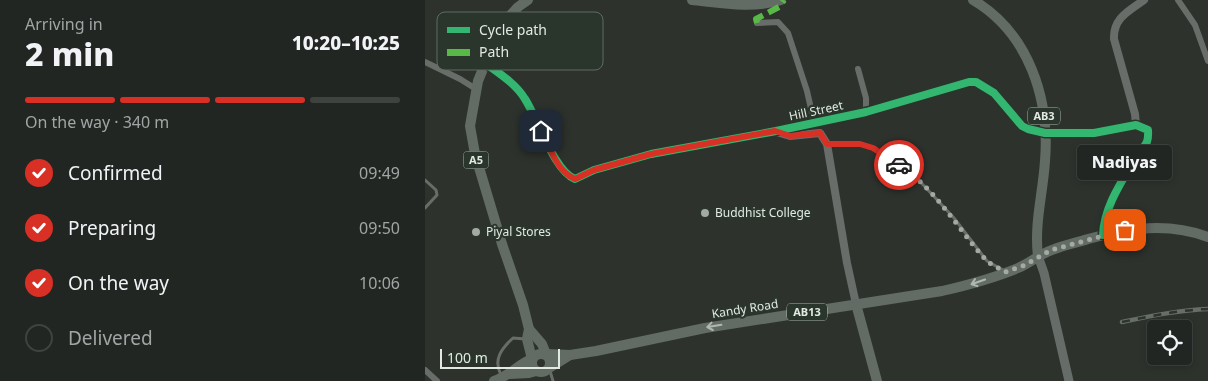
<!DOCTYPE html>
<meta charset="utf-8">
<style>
body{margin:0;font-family:"Noto Sans",sans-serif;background:#2e322f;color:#f1f3f6;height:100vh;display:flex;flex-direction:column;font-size:19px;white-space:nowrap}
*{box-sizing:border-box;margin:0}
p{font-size:16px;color:#a2a5a5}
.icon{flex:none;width:28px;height:28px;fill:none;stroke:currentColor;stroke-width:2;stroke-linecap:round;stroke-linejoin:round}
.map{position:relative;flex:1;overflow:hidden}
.drawer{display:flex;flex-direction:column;background:#222622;width:425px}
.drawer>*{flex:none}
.controls{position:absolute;left:722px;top:320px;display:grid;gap:10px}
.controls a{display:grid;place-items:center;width:45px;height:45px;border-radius:5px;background:#222622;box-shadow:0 2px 8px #0003,0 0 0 1px #3f4340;font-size:25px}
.scale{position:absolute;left:15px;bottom:12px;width:120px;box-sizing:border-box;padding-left:5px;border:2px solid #e2e9e3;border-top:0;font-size:14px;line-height:18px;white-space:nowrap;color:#e2e9e3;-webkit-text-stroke:4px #2a352c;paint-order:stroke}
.pin{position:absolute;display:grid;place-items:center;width:42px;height:42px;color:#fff;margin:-21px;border-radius:10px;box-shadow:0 2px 8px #0006}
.courier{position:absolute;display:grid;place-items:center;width:50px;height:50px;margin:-25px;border:4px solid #d93025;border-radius:50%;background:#fff;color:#222;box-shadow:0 1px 6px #0007}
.bubble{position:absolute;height:35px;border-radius:5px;background:#222622;box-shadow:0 2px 8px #0003,0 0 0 1px #3f4340;font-size:16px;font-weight:800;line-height:35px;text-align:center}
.headline em{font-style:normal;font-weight:800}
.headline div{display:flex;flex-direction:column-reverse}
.headline{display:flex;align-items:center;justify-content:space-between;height:85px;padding:0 25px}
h1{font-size:32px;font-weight:800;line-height:38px}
.bar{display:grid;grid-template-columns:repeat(4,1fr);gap:8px 5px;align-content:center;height:60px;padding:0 25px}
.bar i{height:6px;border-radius:4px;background:#3f4340}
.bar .on{background:#d93025}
.bar p{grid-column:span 4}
ol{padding:0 25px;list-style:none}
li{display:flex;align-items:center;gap:15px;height:55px}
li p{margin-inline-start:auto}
li .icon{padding:5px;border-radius:50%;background:#d93025;color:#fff;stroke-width:4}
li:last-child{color:#a2a5a5}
li i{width:28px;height:28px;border:2px solid #3f4340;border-radius:50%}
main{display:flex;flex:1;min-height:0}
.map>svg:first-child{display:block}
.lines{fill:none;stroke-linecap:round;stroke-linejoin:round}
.service{stroke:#686d69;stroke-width:3}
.minor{stroke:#686d69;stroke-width:6}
.tertiary{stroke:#686d69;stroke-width:8}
.secondary{stroke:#666c67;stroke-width:9}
.primary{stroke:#636c64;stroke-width:10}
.trunk{stroke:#626c64;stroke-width:10}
.rail-casing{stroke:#696d69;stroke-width:4.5}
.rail{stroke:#2a352c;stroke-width:2.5;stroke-dasharray:8;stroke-linecap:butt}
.quiet{stroke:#58b947;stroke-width:6;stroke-dasharray:12 6;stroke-linecap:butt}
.cycleway-casing{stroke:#2a352c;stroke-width:11}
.cycleway{stroke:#33b770;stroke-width:8}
.oneway{stroke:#afb7b0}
.done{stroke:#a3a9a3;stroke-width:5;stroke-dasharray:0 9}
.route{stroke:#d93025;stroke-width:6}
.poi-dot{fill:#a3a9a3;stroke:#2a352c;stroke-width:2}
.labels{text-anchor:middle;stroke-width:4.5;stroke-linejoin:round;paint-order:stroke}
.shield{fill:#2a352c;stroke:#abb3ac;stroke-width:1}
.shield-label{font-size:11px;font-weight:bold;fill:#e2e9e3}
.street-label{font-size:12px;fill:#e2e9e3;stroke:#2a352c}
.poi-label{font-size:12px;fill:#e2e9e3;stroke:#2a352c;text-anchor:start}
.key{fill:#2a352c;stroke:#616b63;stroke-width:1}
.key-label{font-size:14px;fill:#e2e9e3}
</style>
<main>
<section class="drawer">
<div class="headline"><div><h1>2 min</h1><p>Arriving in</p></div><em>10:20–10:25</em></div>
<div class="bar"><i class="on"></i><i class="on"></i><i class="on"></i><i></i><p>On the way · 340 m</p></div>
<ol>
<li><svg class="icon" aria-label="check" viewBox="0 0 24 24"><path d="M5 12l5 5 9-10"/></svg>Confirmed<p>09:49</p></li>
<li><svg class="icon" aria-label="check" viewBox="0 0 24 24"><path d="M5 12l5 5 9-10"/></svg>Preparing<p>09:50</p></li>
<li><svg class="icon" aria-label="check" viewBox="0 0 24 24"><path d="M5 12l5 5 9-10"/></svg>On the way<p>10:06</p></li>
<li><i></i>Delivered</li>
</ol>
</section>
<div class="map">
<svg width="783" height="381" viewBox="0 0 783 381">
<rect width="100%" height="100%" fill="#2d322d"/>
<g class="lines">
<g class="service">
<polyline points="403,144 435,144 448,148 488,174 529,218 562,261 578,270"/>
<polyline points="0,180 11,190 12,195 0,208"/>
<polyline points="125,371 128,381"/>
<path d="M76,375c-8,-15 0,-26 12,-37l12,1"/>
</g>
<g class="minor">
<polyline points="753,0 770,25 783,61"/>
<polyline points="332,23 353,22 363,33 382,91 389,122"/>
<polyline points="0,62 35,79 51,89"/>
<polyline points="433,69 441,98 441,112"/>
<polyline points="0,370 12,381"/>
</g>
<g class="tertiary">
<path d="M60,63c14,10 31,21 40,36 13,20 29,72 50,80l19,-9 57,-16 125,-23 90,-19 103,-30h7l18,11 28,33 6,3 17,4h49l42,-8 12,5c1,16 -4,15 -12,27 -14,24 -32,50 -33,78"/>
<path d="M711,125l-1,-11 -21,-75c-1,-21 15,-28 30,-39"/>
<polyline points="351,132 365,136 395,133 402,144 422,263 431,304"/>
</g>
<polyline class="secondary" points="613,256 619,273 644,381"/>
<g class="primary">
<path d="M548,0c56,33 77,99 72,161 -2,32 -11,63 -7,95"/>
<polyline points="431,304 452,381"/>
<path d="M121,354l24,1 26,-4 109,-23 237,-37c26,-6 52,-13 76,-23 12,-5 22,-14 34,-18 12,-5 24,-7 36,-11 41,-11 80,-17 120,-2"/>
<polyline points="124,368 145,355"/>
</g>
<g class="trunk">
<path d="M267,0c29,3 61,9 89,0"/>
<polyline points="104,329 117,344 121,354"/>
<circle cx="116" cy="363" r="9"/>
<polyline points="85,374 104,373 111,371"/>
<path d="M69,381c17,-6 23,-16 38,-22l-5,-20 2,-10 -6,-24 -21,-61 -27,-90 -5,-28 8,-45 17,-41 10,-19 13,-14 10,-7"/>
</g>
<g class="rail-casing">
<path id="rail" d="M697,322c29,-6 57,-12 86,-13"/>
</g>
<use href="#rail" class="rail"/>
<polyline class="quiet" points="332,23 331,19 354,7 359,0"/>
<g class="cycleway-casing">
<path id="cycleway" d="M60,63c14,10 31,21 40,36 13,20 29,72 50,80l19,-9 57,-16 125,-23 90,-19 103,-30h7l18,11 28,33 6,3 17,4h49l42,-8 12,5c1,16 -4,15 -12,27 -14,24 -32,50 -33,78"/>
</g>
<use href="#cycleway" class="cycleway"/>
</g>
<defs><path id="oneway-shaft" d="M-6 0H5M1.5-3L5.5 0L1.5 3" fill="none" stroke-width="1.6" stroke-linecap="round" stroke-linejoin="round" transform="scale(1.25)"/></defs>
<g class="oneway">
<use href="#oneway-shaft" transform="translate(553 282) rotate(161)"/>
<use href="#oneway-shaft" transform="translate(289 326) rotate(171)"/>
</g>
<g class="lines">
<path class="done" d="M474,165c37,24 58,63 87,95 5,5 13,8 19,12l20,-7 26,-15 74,-20"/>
<path class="route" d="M116,131c9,16 16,41 34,48l19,-9 57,-16 124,-23 15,5 30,-3 7,11h33l13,4 26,17"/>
</g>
<g class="poi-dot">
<circle cx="280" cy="213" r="5"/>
<circle cx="51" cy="232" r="5"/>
</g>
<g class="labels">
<g class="shield">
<rect x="603" y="107.5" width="32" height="17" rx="4"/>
<rect x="38.5" y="151.5" width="25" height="17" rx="4"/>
<rect x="362" y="303.5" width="40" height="17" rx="4"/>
</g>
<g class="shield-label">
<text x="619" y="120">AB3</text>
<text x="51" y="164">A5</text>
<text x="382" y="316">AB13</text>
</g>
<g class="street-label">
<text transform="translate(391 111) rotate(-12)" y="4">Hill Street</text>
<text transform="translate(320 309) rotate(-9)" y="4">Kandy Road</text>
</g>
<g class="poi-label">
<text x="290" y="217">Buddhist College</text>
<text x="61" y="236">Piyal Stores</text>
</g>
</g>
<rect x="12" y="12" width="166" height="58" rx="8" class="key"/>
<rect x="22" y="27" width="23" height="6" fill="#33b770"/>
<rect x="22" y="49" width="23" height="7" fill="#58b947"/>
<g class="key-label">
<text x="54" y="35">Cycle path</text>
<text x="54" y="57">Path</text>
</g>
</svg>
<div class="controls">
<a><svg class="icon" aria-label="locate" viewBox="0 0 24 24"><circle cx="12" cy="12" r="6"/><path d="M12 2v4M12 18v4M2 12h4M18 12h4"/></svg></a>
</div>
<div class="scale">100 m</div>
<div class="pin" style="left:700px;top:230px;background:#ea580c"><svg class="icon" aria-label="bag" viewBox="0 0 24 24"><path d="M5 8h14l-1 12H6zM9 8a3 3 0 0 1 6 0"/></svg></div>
<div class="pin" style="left:116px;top:131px;background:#1f2937"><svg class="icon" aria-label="home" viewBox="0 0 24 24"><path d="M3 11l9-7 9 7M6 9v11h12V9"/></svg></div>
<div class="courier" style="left:474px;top:165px"><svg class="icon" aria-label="car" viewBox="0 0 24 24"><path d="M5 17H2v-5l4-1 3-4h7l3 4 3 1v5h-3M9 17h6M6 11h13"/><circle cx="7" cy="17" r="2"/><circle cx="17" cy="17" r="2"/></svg></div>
<div class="bubble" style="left:652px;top:145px;width:95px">Nadiyas</div>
</div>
</main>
